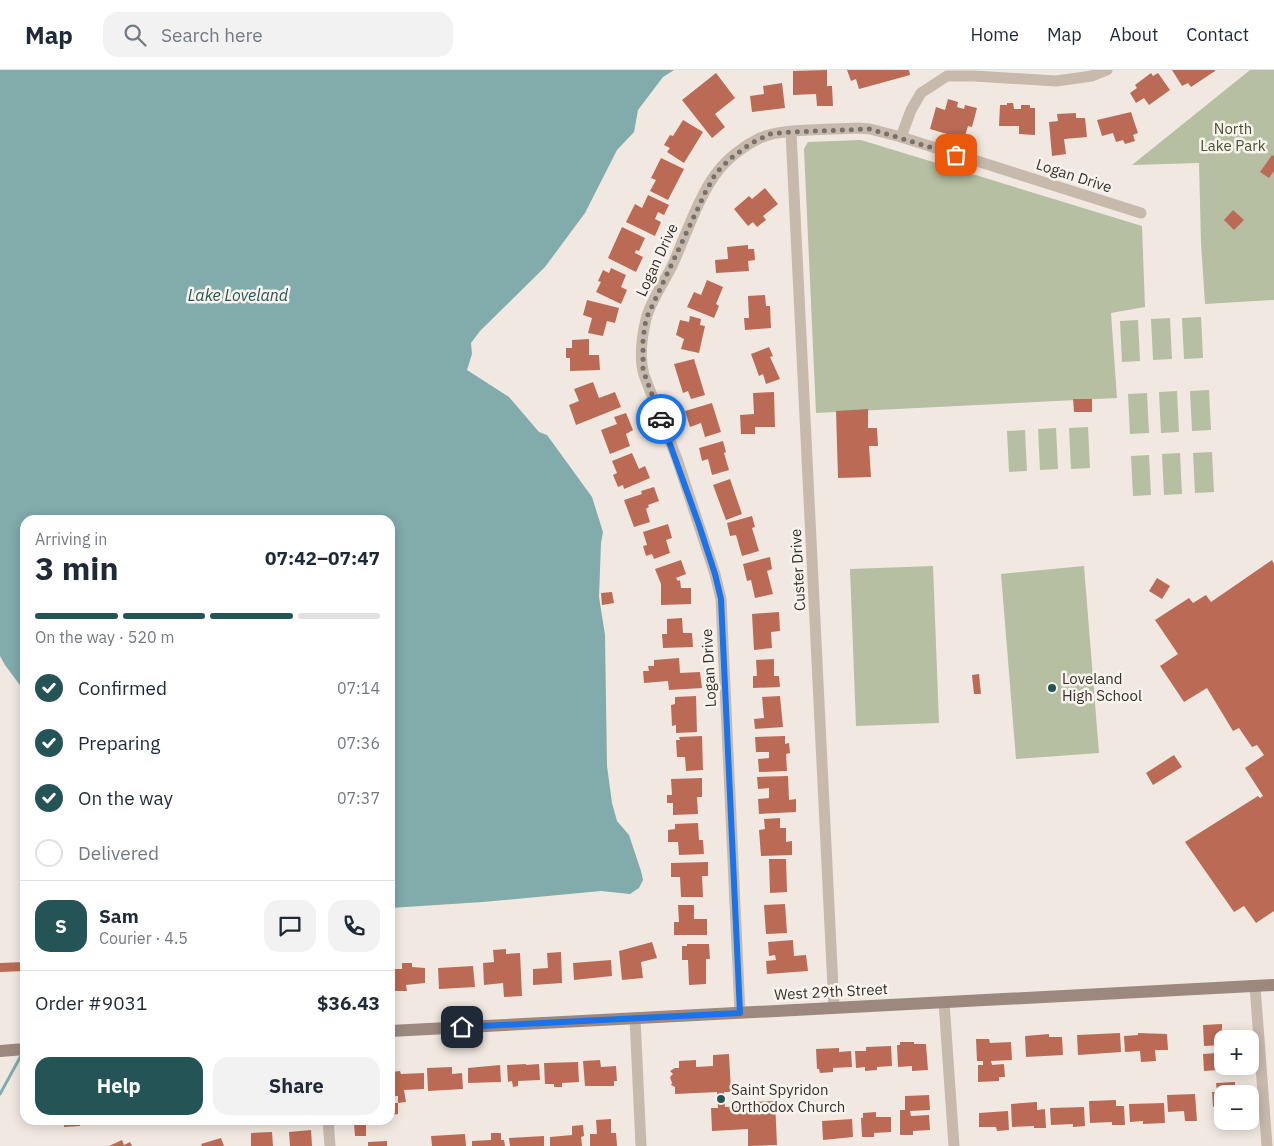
<!DOCTYPE html>
<meta charset="utf-8">
<style>
body{margin:0;font-family:"IBM Plex Sans",sans-serif;background:#f2f2f3;color:#1f2937;height:100vh;display:flex;flex-direction:column;font-size:19px;white-space:nowrap}
*{box-sizing:border-box;margin:0}
p{font-size:16px;color:#747a83}
.icon{flex:none;width:28px;height:28px;fill:none;stroke:currentColor;stroke-width:2;stroke-linecap:round;stroke-linejoin:round}
.map{position:relative;flex:1;overflow:hidden}
.sheet{position:absolute;left:20px;top:445px;width:375px;height:610px;display:flex;flex-direction:column;background:#fff;border-radius:15px;box-shadow:0 2px 12px #0003}
.sheet>*{flex:none}
.buttons{position:absolute;left:1214px;top:960px;display:grid;gap:10px}
.buttons a{display:grid;place-items:center;width:45px;height:45px;border-radius:10px;background:#fff;box-shadow:0 2px 12px #0003;font-size:25px}
.pin{position:absolute;display:grid;place-items:center;width:42px;height:42px;color:#fff;margin:-21px;border-radius:10px;box-shadow:0 2px 8px #0006}
.courier{position:absolute;display:grid;place-items:center;width:50px;height:50px;margin:-25px;border:4px solid #1a73e8;border-radius:50%;background:#fff;color:#222;box-shadow:0 1px 6px #0007}
.overview em{font-style:normal;font-weight:700}
.overview div{display:flex;flex-direction:column-reverse}
.overview{display:flex;align-items:center;justify-content:space-between;height:85px;padding:0 15px}
h1{font-size:32px;font-weight:700;line-height:38px}
.bar{display:grid;grid-template-columns:repeat(4,1fr);gap:8px 5px;align-content:center;height:60px;padding:0 15px}
.bar i{height:6px;border-radius:4px;background:#e0e1e3}
.bar .selected{background:#245455}
.bar p{grid-column:span 4}
.line{display:flex;align-items:center;gap:12px;padding:0 15px;border-top:1px solid #e0e1e3}
.line div{flex:1}
.round{display:grid;place-items:center;flex:none;width:52px;height:52px;border-radius:15px;background:#f2f2f3}
ol{padding:0 15px;list-style:none}
li{display:flex;align-items:center;gap:15px;height:55px}
li p{margin-inline-start:auto}
li .icon{padding:5px;border-radius:50%;background:#245455;color:#fff;stroke-width:4}
li:last-child{color:#747a83}
li i{width:28px;height:28px;border:2px solid #e0e1e3;border-radius:50%}
.primary-button{display:flex;gap:10px;margin-top:auto;padding:10px 15px}
.primary-button a{flex:1;height:58px;border-radius:15px;background:#245455;color:#fff;font-size:20px;font-weight:700;line-height:58px;text-align:center}
.primary-button a+a{background:#f2f2f3;color:#1f2937}
header{display:flex;align-items:center;gap:30px;box-sizing:border-box;height:70px;padding:0 25px;background:#fff;border-bottom:1px solid #e0e1e3}
header strong{font-size:24px}
nav{display:flex;gap:28px;margin-inline-start:auto;font-size:18px}
.search{width:350px;height:45px;background:#f2f2f3;display:flex;align-items:center;gap:12px;box-sizing:border-box;padding:0 18px;border-radius:15px;color:#747a83;font-size:19px}
.map>svg:first-child{display:block}
.green{fill:#b6bfa2}
.water{fill:#82abac}
.lines{fill:none;stroke-linecap:round;stroke-linejoin:round}
.stream{stroke:#82abac;stroke-width:3}
.building{fill:#bb6b55}
.street{stroke:#c8b9ad;stroke-width:11}
.secondary{stroke:#9c887f;stroke-width:12}
.done{stroke:#78706b;stroke-width:5;stroke-dasharray:0 9}
.route{stroke:#1a73e8;stroke-width:6}
.poi-dot{fill:#245455;stroke:#f9f3ed;stroke-width:2}
.labels{text-anchor:middle;stroke-width:5;stroke-linejoin:round;paint-order:stroke}
.park-label{font-size:15px;fill:#485331;stroke:#f9f3ed}
.street-label{font-size:15px;fill:#372f2b;stroke:#f9f3ed}
.poi-label{font-size:15px;fill:#372f2b;stroke:#f9f3ed;text-anchor:start}
.water-label{font-size:16px;font-style:italic;fill:#245455;stroke:#f9f3ed}
</style>
<header>
<strong>Map</strong>
<div class="search"><svg class="icon" aria-label="search" viewBox="0 0 24 24"><circle cx="10" cy="10" r="6"/><path d="M15 15l6 6"/></svg>Search here</div>
<nav><a>Home</a><a>Map</a><a>About</a><a>Contact</a></nav>
</header>
<div class="map">
<svg width="1274" height="1076" viewBox="0 0 1274 1076">
<rect width="100%" height="100%" fill="#f1e9e1"/>
<g class="green">
<polygon points="1250,0 1274,0 1274,230 1205,234 1201,173 1199,93 1132,95"/>
<polygon points="861,70 1142,156 1145,237 1111,243 1117,328 816,343 804,79 808,72"/>
<polygon points="1201,247 1203,288 1184,289 1182,248"/>
<polygon points="1170,248 1172,289 1153,290 1151,249"/>
<polygon points="1138,250 1140,291 1122,292 1120,251"/>
<polygon points="1209,320 1211,360 1192,361 1190,321"/>
<polygon points="1177,321 1179,362 1161,363 1159,322"/>
<polygon points="1147,323 1149,363 1130,364 1128,324"/>
<polygon points="1088,357 1090,398 1071,399 1069,358"/>
<polygon points="1056,358 1058,399 1040,400 1038,359"/>
<polygon points="1025,360 1027,401 1009,402 1007,361"/>
<polygon points="1212,382 1214,422 1195,423 1193,383"/>
<polygon points="1180,383 1182,424 1164,425 1162,384"/>
<polygon points="1149,385 1151,425 1133,426 1131,386"/>
<polygon points="933,496 939,653 856,656 850,499"/>
<polygon points="1084,496 1099,683 1016,689 1001,504"/>
</g>
<polygon class="water" points="0,0 674,0 663,7 638,40 634,62 617,80 585,143 545,197 480,261 471,273 472,284 467,300 509,327 539,362 547,365 592,427 603,462 601,473 599,527 605,565 607,696 612,733 617,751 629,765 641,801 643,810 639,818 630,824 601,821 483,832 390,838 390,450 25,450 25,622 5,595 0,586"/>
<g class="lines">
<polyline class="stream" points="0,1024 23,982"/>
</g>
<g class="building">
<polygon points="827,0 827,16 832,16 833,36 817,36 816,24 793,25 793,1"/>
<polygon points="847,0 909,0 910,5 859,19 856,9 851,11"/>
<polygon points="1172,0 1215,0 1215,1 1191,17 1188,13 1182,16"/>
<polygon points="716,3 735,28 715,44 725,57 712,68 682,30"/>
<polygon points="1151,3 1153,6 1158,3 1170,20 1149,35 1144,28 1136,33 1130,23 1137,18 1135,15"/>
<polygon points="782,13 785,38 752,42 750,26 764,24 763,16"/>
<polygon points="948,29 958,32 957,37 964,39 965,35 977,38 972,57 968,56 964,69 930,59 936,37 945,40"/>
<polygon points="1007,33 1013,33 1014,39 1021,39 1021,35 1030,35 1030,38 1035,38 1035,65 1019,64 1019,56 999,56 1000,35 1007,35"/>
<polygon points="1131,42 1138,63 1133,65 1135,71 1125,74 1123,70 1116,72 1113,63 1102,66 1097,50"/>
<polygon points="1076,43 1076,48 1085,48 1087,67 1064,69 1066,84 1052,86 1049,52 1058,51 1057,44"/>
<polygon points="683,50 703,62 684,93 667,82 670,78 664,75 670,65 673,66"/>
<polygon points="1272,85 1274,86 1274,101 1269,108 1260,102"/>
<polygon points="661,88 684,99 668,130 650,121 656,110 651,108"/>
<polygon points="765,118 778,134 763,146 766,150 757,157 753,152 748,156 734,139 749,126 752,129"/>
<polygon points="648,125 669,135 664,145 658,142 655,149 661,152 655,166 626,152 635,134 642,138"/>
<polygon points="1233,140 1244,150 1234,160 1224,150"/>
<polygon points="622,157 645,168 639,181 636,180 635,183 643,187 636,202 608,188"/>
<polygon points="748,175 748,179 754,179 755,190 748,191 749,201 716,203 715,190 728,189 727,177"/>
<polygon points="611,198 626,205 621,217 627,220 621,234 596,222 601,212 598,211 603,200 609,203"/>
<polygon points="707,210 723,217 716,234 719,236 714,248 687,237 694,222 701,225"/>
<polygon points="765,225 766,236 770,236 771,258 745,260 744,248 749,248 748,226"/>
<polygon points="587,230 619,238 615,253 607,251 603,266 588,263 592,248 583,245"/>
<polygon points="690,246 701,249 700,255 705,256 699,283 681,279 684,269 676,265 680,250 689,252"/>
<polygon points="589,269 589,285 599,285 600,300 570,301 570,288 566,288 566,278 572,278 572,270"/>
<polygon points="769,277 773,286 770,287 780,309 766,314 763,304 759,306 751,284"/>
<polygon points="694,289 705,325 691,329 688,321 683,323 674,294"/>
<polygon points="593,312 599,328 615,322 621,337 576,355 569,335 579,331 574,319"/>
<polygon points="774,322 775,357 755,357 755,364 741,364 740,345 754,344 753,323"/>
<polygon points="1073,329 1092,329 1092,342 1074,342"/>
<polygon points="712,333 721,362 705,367 701,353 690,357 685,341"/>
<polygon points="868,339 868,358 877,358 878,376 869,376 871,407 838,408 836,341"/>
<polygon points="626,343 633,360 626,364 630,376 610,384 601,360 617,354 614,347"/>
<polygon points="723,371 726,382 724,383 729,400 712,405 708,389 702,391 699,378"/>
<polygon points="632,383 639,399 645,396 650,408 624,419 623,415 618,417 613,405 617,403 612,391"/>
<polygon points="730,409 742,444 726,450 713,415"/>
<polygon points="654,417 659,431 648,435 649,437 646,439 650,452 634,457 624,430 642,424 641,421"/>
<polygon points="752,446 755,457 752,458 759,481 742,486 736,465 730,466 727,453"/>
<polygon points="668,454 672,468 666,470 670,483 654,489 652,484 646,486 643,476 647,475 643,462"/>
<polygon points="770,487 772,499 767,501 773,524 755,528 751,510 747,511 743,494"/>
<polygon points="681,490 686,504 676,508 678,511 680,510 681,518 691,518 691,534 661,535 661,514 655,499"/>
<polygon points="1272,490 1274,494 1274,841 1256,853 1244,836 1234,842 1185,772 1258,726 1260,728 1263,726 1245,698 1264,685 1257,675 1252,677 1239,658 1233,661 1207,618 1184,632 1160,596 1178,584 1155,550 1189,528 1193,533 1206,525 1211,532"/>
<polygon points="1157,508 1170,516 1162,529 1149,521"/>
<polygon points="612,522 614,533 602,535 601,523"/>
<polygon points="779,542 780,561 771,562 772,578 754,580 752,544"/>
<polygon points="682,548 683,563 692,563 693,577 663,578 662,564 667,564 667,549"/>
<polygon points="679,588 680,603 700,602 702,618 669,620 668,611 644,613 643,601 649,601 648,596 654,596 654,590"/>
<polygon points="774,589 774,606 779,606 780,617 753,618 753,606 757,606 756,590"/>
<polygon points="979,604 981,624 974,624 972,605"/>
<polygon points="696,626 697,662 676,663 676,655 672,656 671,635 675,634 675,627"/>
<polygon points="780,626 783,657 755,659 754,649 764,648 762,627"/>
<polygon points="702,666 703,700 686,701 685,687 677,687 676,670 680,670 679,667"/>
<polygon points="785,666 785,674 789,673 790,683 786,684 787,701 759,702 758,689 769,688 769,682 756,682 755,667"/>
<polygon points="1174,685 1182,697 1153,715 1146,703"/>
<polygon points="788,706 789,730 796,729 796,742 759,744 758,729 769,728 769,718 758,719 757,707"/>
<polygon points="702,708 702,727 697,727 698,744 673,745 673,733 667,733 667,725 672,725 671,709"/>
<polygon points="780,748 780,758 786,758 786,772 792,771 792,785 761,786 759,760 765,759 764,749"/>
<polygon points="698,753 699,770 703,770 704,784 679,785 678,772 668,772 668,760 675,759 675,754"/>
<polygon points="769,789 786,789 787,822 770,823"/>
<polygon points="708,792 708,806 702,806 703,827 681,827 680,807 671,807 671,793"/>
<polygon points="785,834 787,863 766,864 764,835"/>
<polygon points="678,835 694,835 694,849 707,849 707,865 674,865 674,852 679,852"/>
<polygon points="793,870 794,886 806,885 808,901 767,904 766,891 776,890 775,885 769,886 768,872"/>
<polygon points="652,872 657,888 641,892 643,908 622,910 619,881"/>
<polygon points="687,874 709,874 710,889 706,889 706,914 689,915 688,890 682,890 682,876 687,876"/>
<polygon points="506,879 506,884 520,883 522,926 504,927 503,913 484,915 483,893 494,892 493,880"/>
<polygon points="561,882 562,913 533,915 533,899 548,898 547,883"/>
<polygon points="611,890 612,906 574,910 573,893"/>
<polygon points="25,892 25,901 0,902 0,893"/>
<polygon points="402,893 412,893 412,897 425,898 425,913 406,915 407,921 392,921 392,899 402,899"/>
<polygon points="473,896 475,917 439,919 438,898"/>
<polygon points="1222,954 1222,975 1204,976 1203,955"/>
<polygon points="1120,963 1121,982 1078,985 1077,965"/>
<polygon points="1138,963 1167,964 1168,980 1155,980 1156,991 1141,992 1140,981 1125,982 1124,966 1138,965"/>
<polygon points="1049,964 1049,967 1062,967 1063,985 1026,987 1025,966"/>
<polygon points="976,969 989,969 990,973 1011,972 1012,990 991,991 992,995 1004,994 1005,1007 999,1007 999,1011 978,1012 978,995 983,995 983,991 977,991"/>
<polygon points="900,972 914,972 914,974 926,974 928,1000 912,1001 912,996 898,997 897,975 900,975"/>
<polygon points="891,976 892,996 877,997 877,1000 865,1001 865,997 856,998 855,981 866,981 866,977"/>
<polygon points="839,978 839,982 851,981 852,997 833,998 833,1002 820,1003 819,999 817,999 816,979"/>
<polygon points="1217,983 1218,1000 1204,1001 1203,984"/>
<polygon points="729,984 731,1022 724,1022 725,1037 752,1036 752,1032 775,1031 777,1075 748,1076 748,1059 712,1061 711,1038 718,1038 717,1022 675,1024 675,1017 671,1015 672,1013 670,1007 673,1004 670,1001 675,998 679,998 679,991 696,990 696,997 713,996 713,985"/>
<polygon points="600,990 601,997 616,996 617,1011 614,1011 614,1016 585,1016 583,991"/>
<polygon points="578,992 579,1012 562,1013 562,1017 554,1017 554,1014 545,1014 544,993"/>
<polygon points="526,994 526,995 539,994 540,1010 518,1011 518,1016 513,1017 512,1011 508,1012 507,995"/>
<polygon points="500,995 501,1012 468,1013 468,998"/>
<polygon points="452,997 452,1004 462,1003 463,1019 428,1021 427,998"/>
<polygon points="400,1001 401,1004 424,1003 424,1019 404,1020 406,1032 398,1033 398,1026 393,1026 393,1021 390,1021 390,1002"/>
<polygon points="1235,1012 1235,1024 1222,1024 1222,1050 1218,1050 1217,1036 1213,1037 1212,1022 1217,1022 1216,1013"/>
<polygon points="1195,1024 1197,1051 1185,1051 1184,1041 1168,1042 1167,1025"/>
<polygon points="929,1025 930,1040 910,1041 911,1046 929,1045 930,1060 913,1061 913,1065 900,1065 900,1040 905,1040 905,1026"/>
<polygon points="1116,1030 1116,1036 1124,1036 1125,1055 1112,1055 1112,1052 1090,1053 1089,1031"/>
<polygon points="1037,1032 1037,1040 1045,1039 1046,1058 1034,1058 1034,1056 1012,1057 1011,1034"/>
<polygon points="390,1033 398,1033 398,1044 390,1045"/>
<polygon points="1164,1033 1165,1053 1143,1054 1143,1051 1130,1052 1129,1034"/>
<polygon points="1084,1037 1085,1056 1073,1057 1073,1054 1051,1055 1050,1038"/>
<polygon points="1008,1041 1009,1060 997,1061 996,1057 979,1057 979,1043"/>
<polygon points="876,1042 876,1047 891,1047 891,1062 874,1063 874,1067 862,1067 861,1048 863,1048 863,1043"/>
<polygon points="611,1049 611,1063 616,1063 617,1076 590,1076 590,1064 597,1064 596,1050"/>
<polygon points="852,1049 853,1067 823,1070 822,1051"/>
<polygon points="64,1050 80,1050 80,1056 64,1057"/>
<polygon points="366,1053 366,1066 355,1066 354,1054"/>
<polygon points="583,1055 584,1066 581,1067 582,1076 550,1076 550,1067 572,1065 572,1056"/>
<polygon points="311,1060 312,1076 290,1076 289,1062"/>
<polygon points="272,1062 273,1076 251,1076 251,1063"/>
<polygon points="491,1063 501,1063 501,1070 504,1070 505,1076 472,1076 472,1071 491,1070"/>
<polygon points="465,1064 466,1076 432,1076 431,1066"/>
<polygon points="544,1066 544,1076 510,1076 509,1068"/>
<polygon points="221,1068 224,1076 202,1076 201,1074"/>
<polygon points="122,1070 124,1075 130,1072 132,1076 109,1076"/>
<polygon points="387,1071 387,1076 368,1076 368,1072"/>
</g>
<g class="lines">
<g class="street">
<polyline points="791,62 834,938"/>
<polyline points="901,67 911,40 921,23 947,6 974,6 1056,11 1092,6 1107,0"/>
<polyline points="1255,916 1267,1076"/>
<polyline points="944,932 954,1076"/>
<path d="M740,943l-19,-414 -6,-25 -38,-115 -33,-84c-5,-17 -2,-39 2,-56 5,-19 19,-38 27,-55 12,-27 27,-71 45,-93 10,-13 27,-26 42,-33 22,-10 72,-8 98,-10l12,1 31,8 240,76"/>
<polyline points="635,948 641,1076"/>
<polyline points="328,1050 330,1076"/>
</g>
<g class="secondary">
<polyline points="390,961 1274,915"/>
<polyline points="0,981 25,979"/>
</g>
</g>
<g class="lines">
<polyline class="done" points="661,349 643,300 643,269 646,249 706,121 716,103 730,89 750,74 770,64 791,62 870,59 956,85"/>
<polyline class="route" points="462,957 740,943 721,529 715,504 699,455 661,349"/>
</g>
<g class="poi-dot">
<circle cx="1052" cy="618" r="5"/>
<circle cx="721" cy="1029" r="5"/>
</g>
<g class="labels">
<g class="park-label">
<text x="1233" y="64">North<tspan x="1233" dy="17">Lake Park</tspan></text>
</g>
<g class="street-label">
<text transform="translate(1074 106) rotate(18)" y="5">Logan Drive</text>
<text transform="translate(657 190) rotate(-65)" y="5">Logan Drive</text>
<text transform="translate(798 500) rotate(-93)" y="5">Custer Drive</text>
<text transform="translate(709 598) rotate(-93)" y="5">Logan Drive</text>
<text transform="translate(831 922) rotate(-3)" y="5">West 29th Street</text>
</g>
<g class="poi-label">
<text x="1062" y="614">Loveland<tspan x="1062" dy="17">High School</tspan></text>
<text x="731" y="1025">Saint Spyridon<tspan x="731" dy="17">Orthodox Church</tspan></text>
</g>
<g class="water-label">
<text x="238" y="231">Lake Loveland</text>
</g>
</g>
</svg>
<div class="buttons">
<a>+</a>
<a>−</a>
</div>
<div class="pin" style="left:956px;top:85px;background:#ea580c"><svg class="icon" aria-label="bag" viewBox="0 0 24 24"><path d="M5 8h14l-1 12H6zM9 8a3 3 0 0 1 6 0"/></svg></div>
<div class="pin" style="left:462px;top:957px;background:#1f2937"><svg class="icon" aria-label="home" viewBox="0 0 24 24"><path d="M3 11l9-7 9 7M6 9v11h12V9"/></svg></div>
<div class="courier" style="left:661px;top:349px"><svg class="icon" aria-label="car" viewBox="0 0 24 24"><path d="M5 17H2v-5l4-1 3-4h7l3 4 3 1v5h-3M9 17h6M6 11h13"/><circle cx="7" cy="17" r="2"/><circle cx="17" cy="17" r="2"/></svg></div>
<section class="sheet">
<div class="overview"><div><h1>3 min</h1><p>Arriving in</p></div><em>07:42–07:47</em></div>
<div class="bar"><i class="selected"></i><i class="selected"></i><i class="selected"></i><i></i><p>On the way · 520 m</p></div>
<ol>
<li><svg class="icon" aria-label="check" viewBox="0 0 24 24"><path d="M5 12l5 5 9-10"/></svg>Confirmed<p>07:14</p></li>
<li><svg class="icon" aria-label="check" viewBox="0 0 24 24"><path d="M5 12l5 5 9-10"/></svg>Preparing<p>07:36</p></li>
<li><svg class="icon" aria-label="check" viewBox="0 0 24 24"><path d="M5 12l5 5 9-10"/></svg>On the way<p>07:37</p></li>
<li><i></i>Delivered</li>
</ol>
<div class="line" style="height:90px"><b class="round" style="background:#245455;color:#fff">S</b><div><b>Sam</b><p>Courier · 4.5</p></div><a class="round"><svg class="icon" aria-label="chat" viewBox="0 0 24 24"><path d="M4 5h16v11H9l-5 4z"/></svg></a><a class="round"><svg class="icon" aria-label="phone" viewBox="0 0 24 24"><path d="M5 4h4l2 5-3 2q2 4 5 5l2-3 5 2v4C11 20 4 13 5 4z"/></svg></a></div>
<div class="line" style="height:65px"><div>Order #9031</div><b>$36.43</b></div>
<div class="primary-button"><a>Help</a><a>Share</a></div>
</section>
</div>
